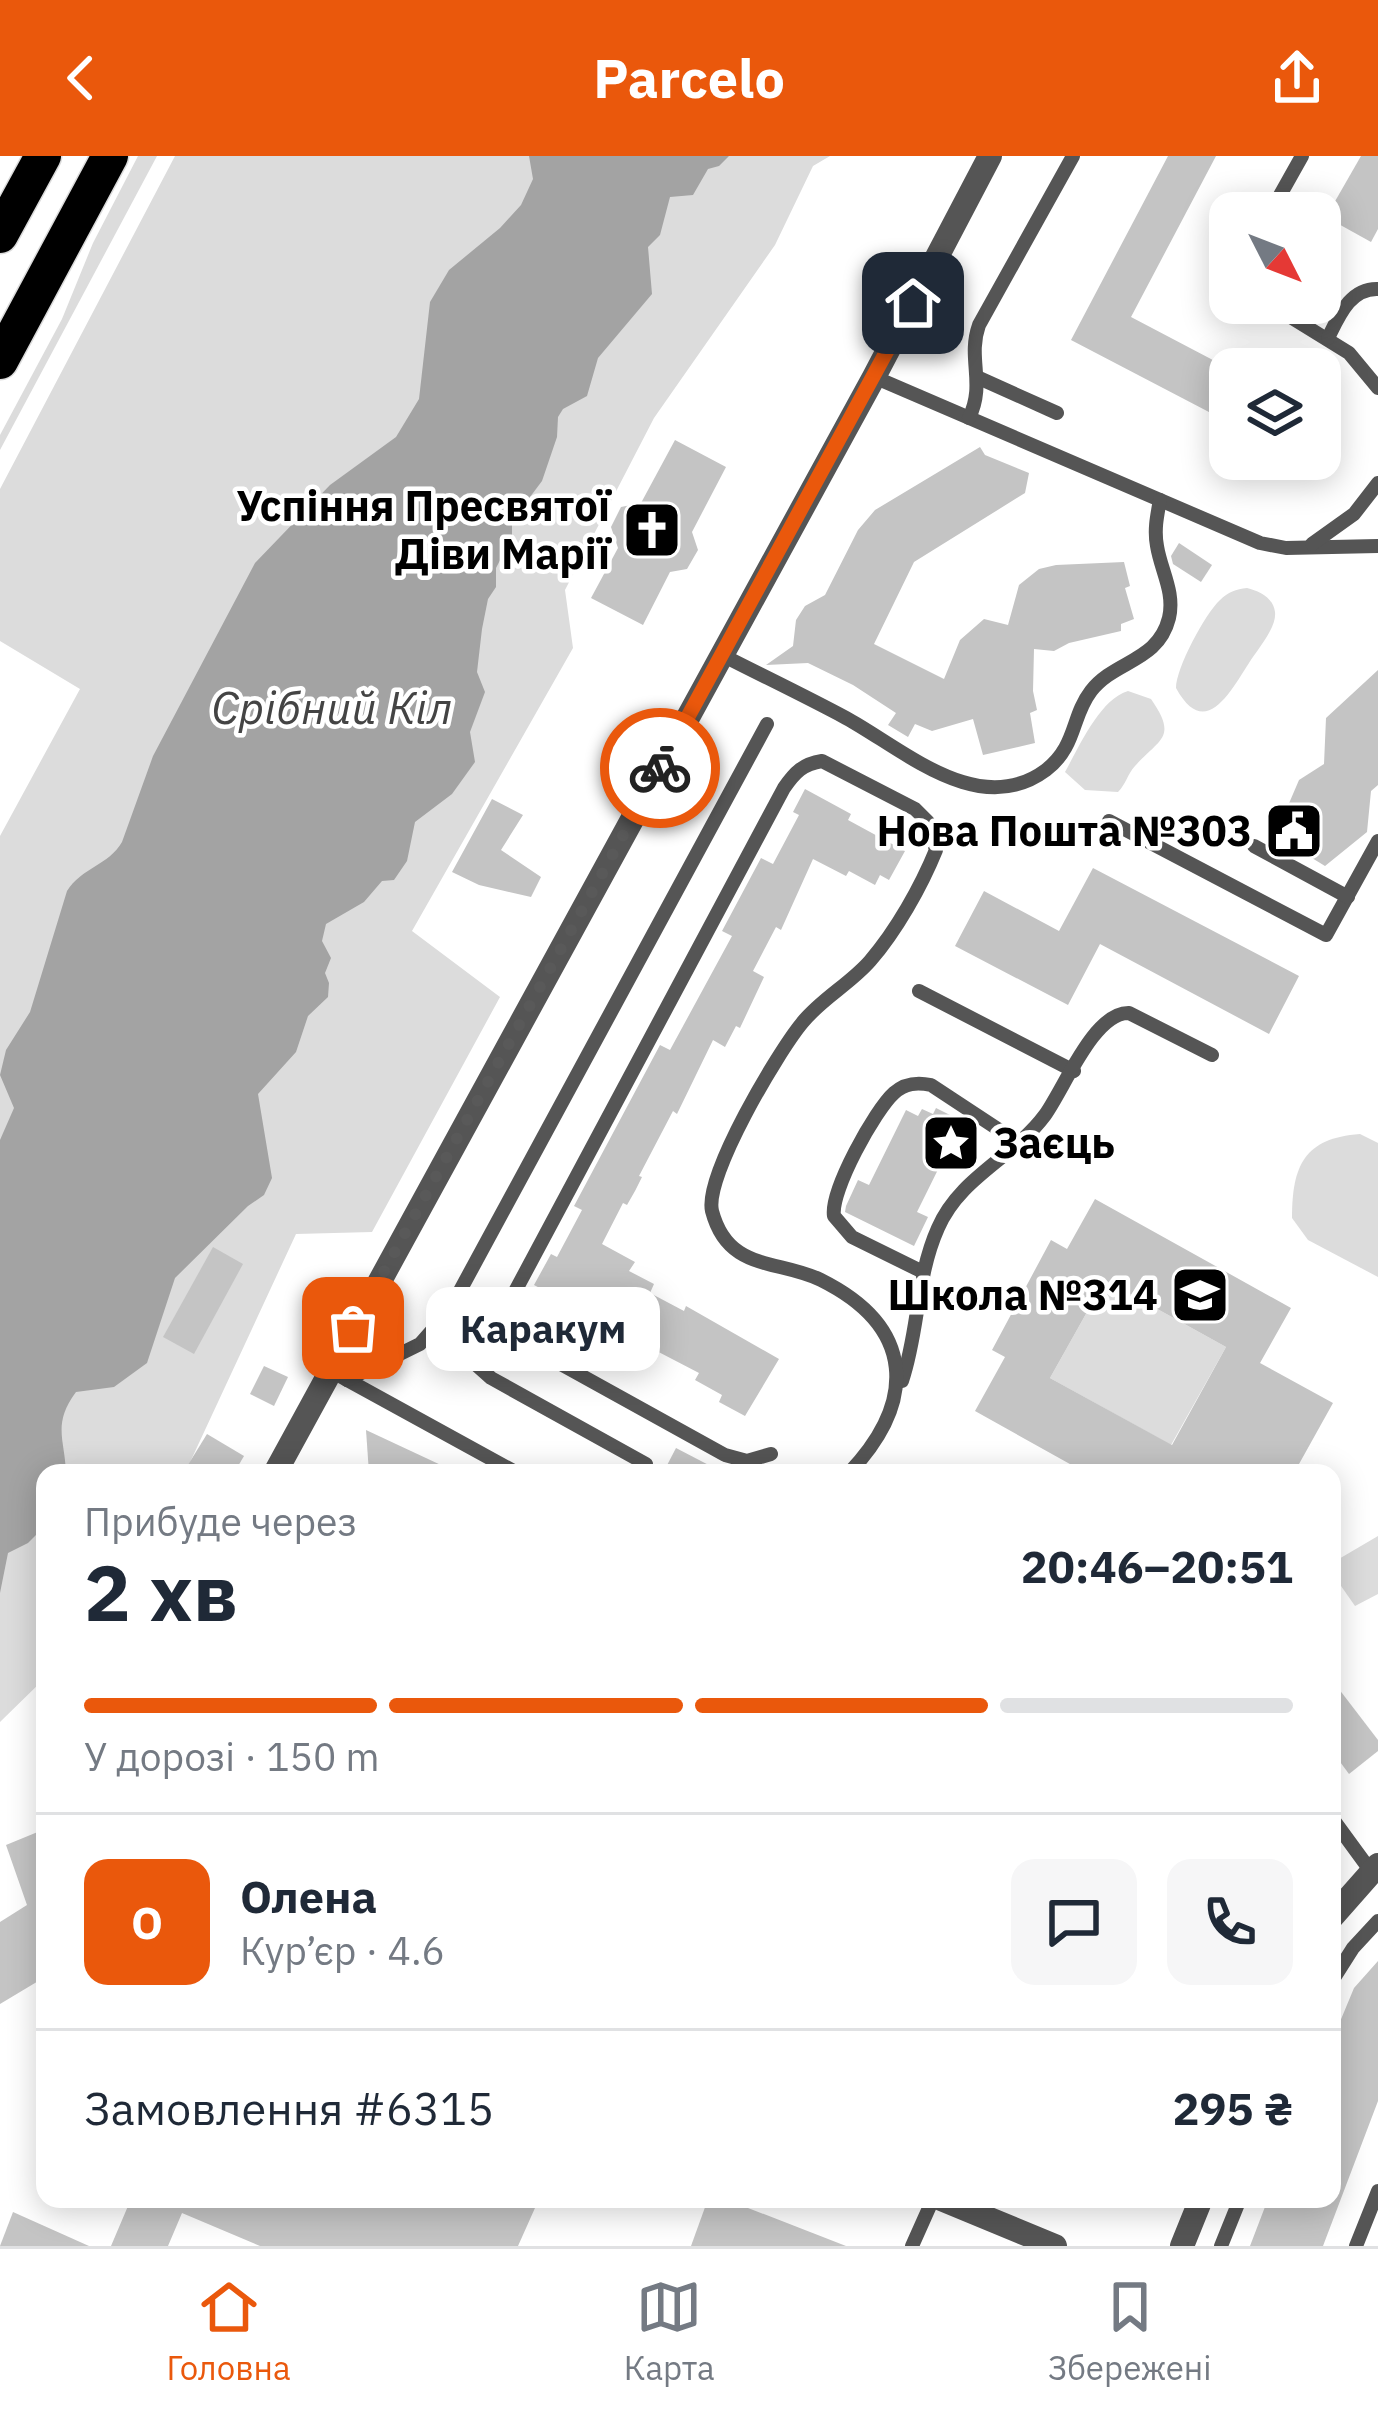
<!DOCTYPE html>
<html lang="uk">
<meta charset="utf-8">
<style>
body{margin:0;font-family:"IBM Plex Sans",sans-serif;background:#f6f6f7;color:#1f2937;height:100vh;display:flex;flex-direction:column;font-size:45px;white-space:nowrap}
*{box-sizing:border-box;margin:0}
p{font-size:39px;color:#747a83}
.icon{flex:none;width:66px;height:66px;fill:none;stroke:currentColor;stroke-width:2;stroke-linecap:round;stroke-linejoin:round}
.map{position:relative;flex:1;overflow:hidden}
.panel{position:absolute;left:36px;top:1308px;width:1305px;height:744px;display:flex;flex-direction:column;background:#fff;border-radius:24px;box-shadow:0 6px 30px #0003}
.panel>*{flex:none}
.needle{width:78px;rotate:132deg}
.tools{position:absolute;left:1209px;top:36px;display:grid;gap:24px}
.tools a{display:grid;place-items:center;width:132px;height:132px;border-radius:24px;background:#fff;box-shadow:0 6px 30px #0003;font-size:60px}
.pin{position:absolute;display:grid;place-items:center;width:102px;height:102px;color:#fff;margin:-51px;border-radius:24px;box-shadow:0 6px 18px #0006}
.courier{position:absolute;display:grid;place-items:center;width:120px;height:120px;margin:-60px;border:9px solid #ea580c;border-radius:50%;background:#fff;color:#222;box-shadow:0 3px 15px #0007}
.bubble{position:absolute;height:84px;border-radius:24px;background:#fff;box-shadow:0 6px 30px #0003;font-size:39px;font-weight:700;line-height:84px;text-align:center}
.headline em{font-style:normal;font-weight:700}
.headline div{display:flex;flex-direction:column-reverse}
.headline{display:flex;align-items:center;justify-content:space-between;height:204px;padding:0 48px}
h1{font-size:78px;font-weight:700;line-height:90px}
.bar{display:grid;grid-template-columns:repeat(4,1fr);gap:18px 12px;align-content:center;height:144px;padding:0 48px}
.bar i{height:15px;border-radius:9px;background:#e0e1e3}
.bar .on{background:#ea580c}
.bar p{grid-column:span 4}
.line{display:flex;align-items:center;gap:30px;padding:0 48px;border-top:3px solid #e0e1e3}
.line div{flex:1}
.round{display:grid;place-items:center;flex:none;width:126px;height:126px;border-radius:24px;background:#f6f6f7}
header{display:flex;justify-content:space-between;align-items:center;height:156px;padding:0 48px;background:#ea580c;color:#fff;font-size:54px;font-weight:700}
.dock{display:flex;justify-content:space-around;align-items:center;height:168px;border-top:3px solid #e0e1e3;background:#fff;font-size:33px;color:#747a83}
.dock a{display:grid;justify-items:center;gap:6px}
.dock .on{color:#ea580c}
.map>svg:first-child{display:block}
.green{fill:#dcdcdc}
.water{fill:#a3a3a3}
.building{fill:#c4c4c4;fill-rule:evenodd}
.lines{fill:none;stroke-linecap:round;stroke-linejoin:round}
.highway-casing{stroke:#dbdbdb;stroke-width:39}
.lane{stroke:#555;stroke-width:14}
.street{stroke:#555;stroke-width:24}
.highway{stroke:#000;stroke-width:36}
.done{stroke:#595959;stroke-width:12;stroke-dasharray:0 21.6}
.route{stroke:#ea580c;stroke-width:15}
.labels{text-anchor:middle;stroke-width:9;stroke-linejoin:round;paint-order:stroke}
.poi-label{font-size:42px;font-weight:bold;fill:#000;stroke:#fff;text-anchor:end}
.water-label{font-size:45px;font-style:italic;fill:#444;stroke:#fff}
</style>
<header><svg class="icon" aria-label="back" viewBox="0 0 24 24"><path d="M15 5l-7 7 7 7"/></svg>Parcelo<svg class="icon" aria-label="share" viewBox="0 0 24 24"><path d="M12 15V3M7 8l5-5 5 5M5 13v7h14v-7"/></svg></header>
<div class="map">
<svg width="1378" height="2090" viewBox="0 0 1378 2090">
<rect width="100%" height="100%" fill="#fff"/>
<g class="green">
<polygon points="138,0 157,0 0,294 0,279 62,163 93,87"/>
<polygon points="175,0 850,0 830,0 813,10 775,89 654,262 565,434 573,492 412,775 500,841 372,1076 296,1078 185,1317 45,1317 45,1522 0,1566 0,680 80,533 0,485 0,333"/>
<path d="M1247,432c12,3 26,9 28,24 2,16 -18,38 -26,51 -19,29 -44,78 -73,25 0,-20 29,-74 44,-88 8,-8 16,-11 27,-12z"/>
<path d="M1128,535l23,8c27,39 9,39 -16,67 -8,9 -9,18 -17,26l-33,-2 -20,-18c14,-25 35,-73 63,-81z"/>
<path d="M1360,978l18,9v134l-70,-37 -16,-22c0,-52 12,-80 68,-84z"/>
<polygon points="1105,1124 1226,1191 1171,1289 1050,1222"/>
<polygon points="1378,1380 1378,1438 1355,1450 1332,1417 1332,1407"/>
</g>
<path class="water" d="M529,0h200l-10,10 -11,3 -15,26 -23,2 -10,38 -12,12 4,47 -54,64 -11,38 -24,13 -5,8 -1,20 -15,44 -30,40v16l-16,31v19l-8,12 -6,30 -5,43 8,20 -15,40 5,30 -23,32 -37,28 -8,39 -13,19 -12,1 -18,21 -38,22 -4,17 9,17 -6,15 4,10 -1,14 -20,19 -12,36 -38,42 14,84 -8,17 -16,11 -73,72 -28,85 -33,24 -38,5c-24,32 -11,48 -10,81h-21v53l-17,17 -20,10 -8,40v-453l14,-32 -14,-33 6,-25 24,-38 37,-121c14,-23 42,-26 55,-49l31,-86 102,-193 75,-78 66,-48 23,-38 11,-97 19,-32 51,-42 21,-23 12,-26z"/>
<g class="building">
<polygon points="1168,0 1216,0 1131,161 1230,213 1230,267 1071,184"/>
<polygon points="1361,0 1378,0 1378,73 1371,86 1326,61"/>
<polygon points="675,284 726,311 692,376 698,394 687,413 670,416 643,469 591,442 618,392 611,371 621,351 641,347"/>
<polygon points="980,291 985,299 1029,317 1025,337 914,406 874,488 944,523 960,484 984,463 1008,469 1019,429 1039,413 1056,409 1124,406 1130,430 1125,432 1134,463 1121,468 1121,475 1069,487 1054,495 1034,493 1033,535 1037,554 1030,557 1035,587 983,599 973,563 932,575 915,568 908,581 888,569 896,557 853,529 808,507 766,509 793,490 796,464 805,450 825,439 858,374 875,354"/>
<polygon points="1179,387 1212,409 1201,426 1173,408 1171,400"/>
<polygon points="1378,514 1378,629 1371,635 1367,676 1325,710 1294,691 1287,652 1299,624 1324,608 1326,562"/>
<polygon points="805,633 851,658 848,664 905,695 889,724 880,719 875,729 849,715 846,720 813,703 781,774 776,771 753,815 764,821 740,872 736,870 725,891 713,884 677,958 673,955 639,1020 642,1021 635,1035 627,1049 623,1047 602,1088 635,1106 629,1115 654,1128 650,1137 684,1155 686,1150 779,1203 745,1260 719,1246 722,1239 695,1224 699,1217 649,1191 656,1179 612,1155 606,1167 534,1129 551,1098 557,1101 582,1054 574,1050 660,889 670,894 732,780 722,775 761,702 773,708 799,659 793,656"/>
<polygon points="492,643 523,659 501,694 541,721 531,741 479,729 452,716"/>
<polygon points="1093,712 1299,820 1269,878 1100,788 1068,849 955,790 984,735 1059,775"/>
<polygon points="936,952 962,965 917,1056 928,1061 914,1090 845,1056 846,1050 858,1024 869,1029 906,954 918,960 922,953 933,958"/>
<path d="M1095,1043l196,109 -31,55 73,40 -39,70h-72l-15,-9 -5,9h-116l-111,-62 30,-54 -13,-7 59,-110 16,9zM1105,1124l121,67 -54,98 -122,-67z"/>
<polygon points="213,1091 243,1108 194,1198 163,1181"/>
<polygon points="264,1210 288,1221 274,1250 250,1238"/>
<polygon points="366,1274 458,1317 369,1317"/>
<polygon points="207,1278 244,1300 234,1317 183,1317"/>
<polygon points="676,1292 724,1317 663,1317"/>
<polygon points="1332,1524 1378,1584 1378,1595 1349,1618 1332,1595"/>
<polygon points="45,1673 45,1821 0,1848 0,1766 27,1749 6,1689"/>
<polygon points="1378,1805 1378,1945 1323,2090 1250,2090 1268,2043 1332,2043 1332,1885 1354,1832"/>
<polygon points="131,2043 539,2043 518,2090 260,2090 182,2057 168,2090 111,2090"/>
<polygon points="708,2043 725,2043 846,2090 691,2090"/>
<polygon points="13,2056 89,2090 0,2090"/>
</g>
<g class="lines">
<g class="highway-casing">
<g id="highway">
<polyline points="0,79 43,0"/>
<polyline points="0,205 110,0"/>
</g>
</g>
<g class="lane">
<polyline points="1270,57 1302,0"/>
<polyline points="1268,147 1349,197 1378,232"/>
<path d="M1328,182c11,-22 22,-50 50,-49"/>
<polyline points="874,221 1260,387 1286,392 1378,390"/>
<polyline points="979,222 1057,257"/>
<path d="M969,262c17,-35 -2,-59 10,-93l94,-169"/>
<polyline points="1312,388 1354,358 1378,327"/>
<path d="M722,499c41,21 83,41 124,63 57,31 133,102 200,52 31,-24 25,-53 45,-79 24,-31 67,-29 78,-73 6,-26 -8,-47 -12,-72 -3,-16 0,-30 3,-46"/>
<polyline points="1109,665 1326,779 1378,685"/>
<polyline points="1254,690 1348,741"/>
<polyline points="919,835 1074,915"/>
<path d="M923,1116l-71,-35 -18,-21c-4,-25 41,-106 60,-123 11,-10 23,-11 37,-8l88,58"/>
<polyline points="436,1173 491,1222 646,1308"/>
<polyline points="342,1221 517,1317"/>
<polyline points="347,1224 420,1188 449,1155 767,568"/>
<path d="M902,1225c17,-50 14,-104 36,-153 22,-51 75,-70 107,-113 20,-28 49,-103 84,-102l83,42"/>
<path d="M771,1298l-24,7 -22,-6 -206,-114 -10,-6 -6,-21 281,-526c11,-16 19,-24 38,-27l93,48 13,13 8,28c-15,37 -40,81 -66,111 -20,23 -49,38 -68,62 -24,29 -98,153 -90,188 16,61 66,48 109,69 94,47 96,121 28,193"/>
<polyline points="1332,1662 1370,1714"/>
<polyline points="1332,1825 1353,1792 1378,1765"/>
<polyline points="912,2090 933,2043"/>
<polyline points="1221,2090 1240,2043"/>
<polyline points="1356,2090 1378,2035"/>
</g>
<g class="street">
<polyline points="275,1317 874,221 990,0"/>
<polyline points="1332,1761 1378,1709"/>
<polyline points="941,2043 1055,2090"/>
<polyline points="1182,2090 1201,2043"/>
</g>
<use href="#highway" class="highway"/>
</g>
<g class="lines">
<polyline class="done" points="353,1172 660,612"/>
<polyline class="route" points="660,612 913,147"/>
</g>
<defs>
<g id="church-square" transform="scale(3)"><rect x="-9" y="-9" width="18" height="18" rx="4" fill="#000" stroke="#fff"/><path d="M-1.2-6h2.4v3.5h3.3v2.4h-3.3V6h-2.4V-.1h-3.3v-2.4h3.3Z" fill="#fff"/></g>
<g id="civic-square" transform="scale(3)"><rect x="-9" y="-9" width="18" height="18" rx="4" fill="#000" stroke="#fff"/><path d="M-.6-6.5H3V-4.5H.6V-3L4-1V1h2V6H-6V1h2V-1L-.6-3ZM-1.2 2.5V6h2.4V2.5Z" fill="#fff"/></g>
<g id="sight-square" transform="scale(3)"><rect x="-9" y="-9" width="18" height="18" rx="4" fill="#000" stroke="#fff"/><path d="M0-6L1.8-2.2L6-1.7L2.9 1.2L3.7 5.4L0 3.3L-3.7 5.4L-2.9 1.2L-6-1.7L-1.8-2.2Z" fill="#fff"/></g>
<g id="school-square" transform="scale(3)"><rect x="-9" y="-9" width="18" height="18" rx="4" fill="#000" stroke="#fff"/><path d="M0-5L7-2L0 1L-7-2ZM-4 1L0 2.5L4 1V4Q0 6-4 4Z" fill="#fff"/></g>
</defs>
<g fill-rule="evenodd">
<use href="#church-square" x="652" y="374"/>
<use href="#civic-square" x="1294" y="675"/>
<use href="#sight-square" x="951" y="987"/>
<use href="#school-square" x="1200" y="1139"/>
</g>
<g class="labels">
<g class="poi-label">
<text x="610" y="365">Успіння Пресвятої<tspan x="610" dy="48">Діви Марії</tspan></text>
<text x="1252" y="690">Нова Пошта №303</text>
<text x="993" y="1002" text-anchor="start">Заєць</text>
<text x="1158" y="1154">Школа №314</text>
</g>
<g class="water-label">
<text x="332" y="568">Срібний Кіл</text>
</g>
</g>
</svg>
<div class="tools">
<a><svg class="needle" viewBox="-14 -14 28 28"><path d="M0-13l5 13h-10z" fill="#e53935"/><path d="M0 13l5-13h-10z" fill="#747a83"/></svg></a>
<a><svg class="icon" aria-label="layers" viewBox="0 0 24 24"><path d="M12 4l9 5-9 5-9-5zM3 14l9 5 9-5"/></svg></a>
</div>
<div class="pin" style="left:353px;top:1172px;background:#ea580c"><svg class="icon" aria-label="bag" viewBox="0 0 24 24"><path d="M5 8h14l-1 12H6zM9 8a3 3 0 0 1 6 0"/></svg></div>
<div class="pin" style="left:913px;top:147px;background:#1f2937"><svg class="icon" aria-label="home" viewBox="0 0 24 24"><path d="M3 11l9-7 9 7M6 9v11h12V9"/></svg></div>
<div class="courier" style="left:660px;top:612px"><svg class="icon" aria-label="bike" viewBox="0 0 24 24"><circle cx="6" cy="16" r="4"/><circle cx="18" cy="16" r="4"/><path d="M6 16l4-8h5l3 8M10 8l3 8H6M13 5h3"/></svg></div>
<div class="bubble" style="left:426px;top:1131px;width:234px">Каракум</div>
<section class="panel">
<div class="headline"><div><h1>2 хв</h1><p>Прибуде через</p></div><em>20:46–20:51</em></div>
<div class="bar"><i class="on"></i><i class="on"></i><i class="on"></i><i></i><p>У дорозі · 150 m</p></div>
<div class="line" style="height:216px"><b class="round" style="background:#ea580c;color:#fff">О</b><div><b>Олена</b><p>Кур’єр · 4.6</p></div><a class="round"><svg class="icon" aria-label="chat" viewBox="0 0 24 24"><path d="M4 5h16v11H9l-5 4z"/></svg></a><a class="round"><svg class="icon" aria-label="phone" viewBox="0 0 24 24"><path d="M5 4h4l2 5-3 2q2 4 5 5l2-3 5 2v4C11 20 4 13 5 4z"/></svg></a></div>
<div class="line" style="height:156px"><div>Замовлення #6315</div><b>295 ₴</b></div>
</section>
</div>
<nav class="dock">
<a class="on"><svg class="icon" aria-label="home" viewBox="0 0 24 24"><path d="M3 11l9-7 9 7M6 9v11h12V9"/></svg>Головна</a>
<a><svg class="icon" aria-label="map" viewBox="0 0 24 24"><path d="M3 6l6-2 6 2 6-2v14l-6 2-6-2-6 2zM9 4v14M15 6v14"/></svg>Карта</a>
<a><svg class="icon" aria-label="saved" viewBox="0 0 24 24"><path d="M7 4h10v16l-5-4-5 4z"/></svg>Збережені</a>
</nav>
